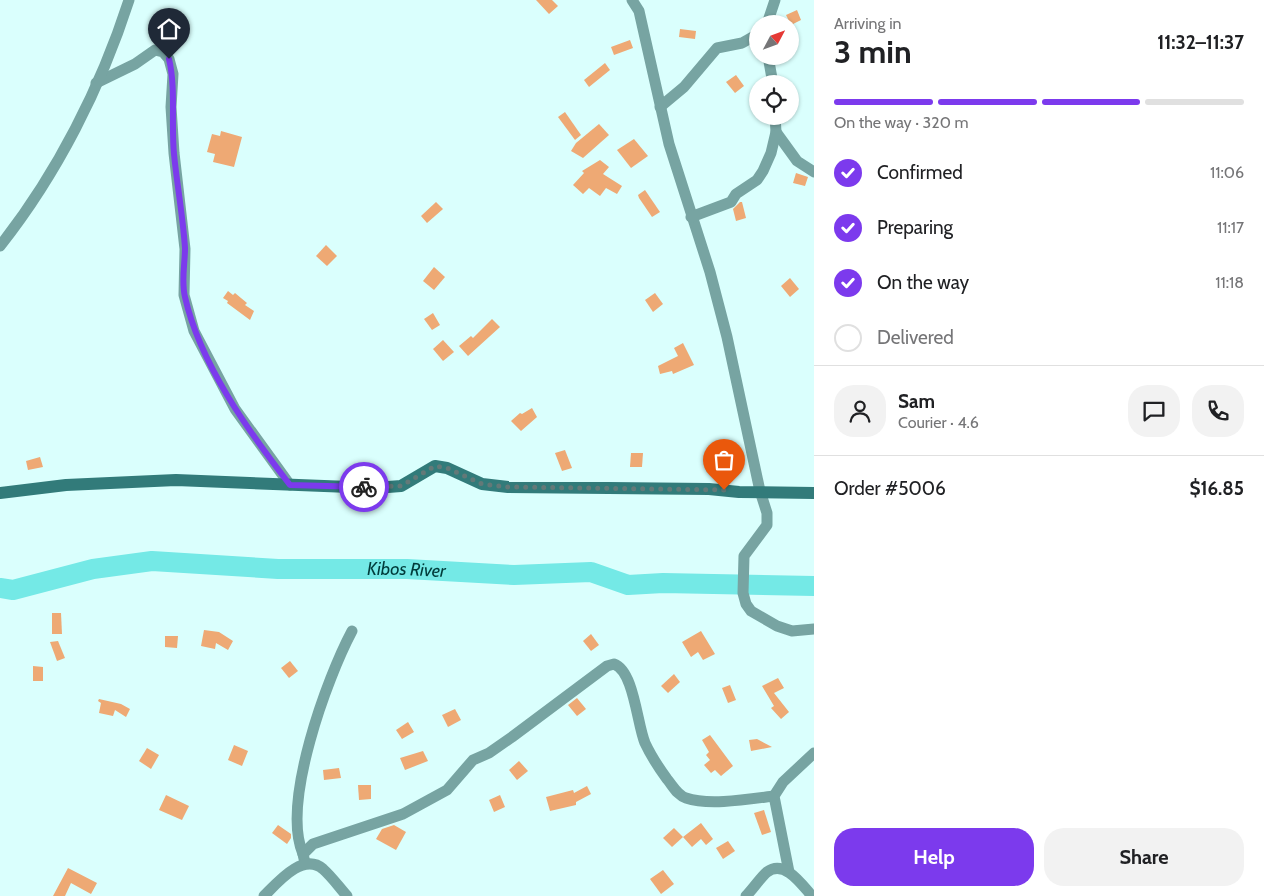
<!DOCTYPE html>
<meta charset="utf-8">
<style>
body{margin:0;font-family:Cabin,sans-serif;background:#f2f2f2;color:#202124;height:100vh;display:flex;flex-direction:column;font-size:19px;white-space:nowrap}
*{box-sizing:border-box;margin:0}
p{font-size:16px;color:#757577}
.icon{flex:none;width:28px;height:28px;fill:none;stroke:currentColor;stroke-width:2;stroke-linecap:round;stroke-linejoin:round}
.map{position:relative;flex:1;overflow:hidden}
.drawer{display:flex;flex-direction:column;background:#fff;width:450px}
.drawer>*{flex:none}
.needle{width:32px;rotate:49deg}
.fabs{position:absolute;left:749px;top:15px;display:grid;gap:10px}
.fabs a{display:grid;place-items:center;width:50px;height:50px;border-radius:50%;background:#fff;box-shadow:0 1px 4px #0004;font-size:25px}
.pin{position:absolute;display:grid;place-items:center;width:42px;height:42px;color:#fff;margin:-51px -21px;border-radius:50% 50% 50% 0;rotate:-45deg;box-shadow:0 0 5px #0007}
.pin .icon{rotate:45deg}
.courier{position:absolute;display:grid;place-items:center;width:50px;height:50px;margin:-25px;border:4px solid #7c3aed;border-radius:50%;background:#fff;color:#222;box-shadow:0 1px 6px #0007}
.headline em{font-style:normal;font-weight:700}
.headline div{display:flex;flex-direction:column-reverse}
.headline{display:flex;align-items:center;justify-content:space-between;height:85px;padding:0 20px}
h1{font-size:32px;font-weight:700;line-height:38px}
.bar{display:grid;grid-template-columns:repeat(4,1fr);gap:8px 5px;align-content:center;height:60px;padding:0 20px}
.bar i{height:6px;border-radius:4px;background:#e0e0e0}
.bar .active{background:#7c3aed}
.bar p{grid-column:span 4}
.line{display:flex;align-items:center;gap:12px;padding:0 20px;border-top:1px solid #e0e0e0}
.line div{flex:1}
.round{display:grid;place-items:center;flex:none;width:52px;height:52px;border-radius:20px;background:#f2f2f2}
ol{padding:0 20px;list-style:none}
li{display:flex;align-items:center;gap:15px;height:55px}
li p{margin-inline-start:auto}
li .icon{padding:5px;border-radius:50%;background:#7c3aed;color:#fff;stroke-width:4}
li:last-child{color:#757577}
li i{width:28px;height:28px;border:2px solid #e0e0e0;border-radius:50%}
.cta{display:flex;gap:10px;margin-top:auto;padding:10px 20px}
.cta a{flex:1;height:58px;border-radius:20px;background:#7c3aed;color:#fff;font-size:20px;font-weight:700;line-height:58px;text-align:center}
.cta a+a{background:#f2f2f2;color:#202124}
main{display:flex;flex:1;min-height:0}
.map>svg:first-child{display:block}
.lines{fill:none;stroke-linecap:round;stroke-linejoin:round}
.river{stroke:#74e9e6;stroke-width:20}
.building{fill:#eea974}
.street{stroke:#77a4a2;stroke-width:11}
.secondary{stroke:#327b7a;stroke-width:12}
.done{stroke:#637978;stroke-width:5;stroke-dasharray:0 9}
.route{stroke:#7c3aed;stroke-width:6}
.labels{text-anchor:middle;stroke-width:4;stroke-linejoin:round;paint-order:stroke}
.water-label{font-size:18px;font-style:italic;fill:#003b3a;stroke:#fff}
</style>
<main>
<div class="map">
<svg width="814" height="896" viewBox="0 0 814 896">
<rect width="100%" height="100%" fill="#dafffd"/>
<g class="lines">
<path class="river" id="s1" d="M0,588l13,2 80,-21 59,-8 126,8h129l107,6 77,-3 37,13 35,-2 151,3"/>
</g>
<g class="building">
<polygon points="536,0 552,0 558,6 549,14"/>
<polygon points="797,10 801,20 791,25 786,15"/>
<polygon points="680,29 696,31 695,39 679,37"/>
<polygon points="630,40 633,48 614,55 611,47"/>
<polygon points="605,63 610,70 589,87 584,80"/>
<polygon points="736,75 744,86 735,93 726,82"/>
<polygon points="565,112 581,135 575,140 558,117"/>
<polygon points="599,124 609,135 583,158 571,151 576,143"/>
<polygon points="221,131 242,137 234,167 213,162 215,154 207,152 212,134 220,136"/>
<polygon points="634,139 648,156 631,168 617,150"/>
<polygon points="600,160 609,167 603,174 622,186 617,194 606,188 600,196 589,188 583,194 573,185 584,173 582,171"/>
<polygon points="796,173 808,177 805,186 793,183"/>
<polygon points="645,190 660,212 652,217 639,198 638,195"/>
<polygon points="436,202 443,209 427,223 421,216"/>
<polygon points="740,202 742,202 746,218 736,221 733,209"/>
<polygon points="326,245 337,256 327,266 316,256"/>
<polygon points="434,267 445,277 434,290 423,281"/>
<polygon points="790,278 799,289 790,297 781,286"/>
<polygon points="228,291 233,295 235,293 247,303 245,305 254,311 250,320 227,303 228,301 223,298"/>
<polygon points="655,293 663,304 653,312 645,300"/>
<polygon points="433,313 440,325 432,330 424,319"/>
<polygon points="492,319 500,327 468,356 459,346 471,336 473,338"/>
<polygon points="443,340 454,352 443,361 433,349"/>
<polygon points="683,343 694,365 673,374 672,371 660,374 658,366 678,356 674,348"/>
<polygon points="532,408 537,417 521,431 511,421 520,413 522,414"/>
<polygon points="565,450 572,468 562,471 555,453"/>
<polygon points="631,453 643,453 642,467 630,467"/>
<polygon points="40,457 43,467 28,470 26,461"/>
<polygon points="52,613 61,613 62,634 52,634"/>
<polygon points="204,630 219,632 233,641 228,650 216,643 215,649 201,646"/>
<polygon points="701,631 715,654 703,660 698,652 691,657 682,642"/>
<polygon points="591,634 599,645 591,651 583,641"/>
<polygon points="165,636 178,636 177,648 165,647"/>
<polygon points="58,641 65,658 57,661 50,642"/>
<polygon points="290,661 298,671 289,678 281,668"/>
<polygon points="33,666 43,667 43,681 33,681"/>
<polygon points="674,674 680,682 668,693 661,686"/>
<polygon points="778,678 784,688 774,693 789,712 781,719 771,708 774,706 762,686"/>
<polygon points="730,685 736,700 728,703 722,688"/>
<polygon points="577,698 586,709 577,716 568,705"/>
<polygon points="99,699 121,704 130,709 126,717 115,710 113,716 99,713 101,703 98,701"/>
<polygon points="455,709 461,720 448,727 442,715"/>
<polygon points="408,722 414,732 402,739 396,730"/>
<polygon points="710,735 733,766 721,776 715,770 711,773 704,765 710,760 706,755 709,752 702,740"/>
<polygon points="757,739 772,747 751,751 749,740"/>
<polygon points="234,745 248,751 242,766 228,760"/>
<polygon points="147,748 159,755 151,769 139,761"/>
<polygon points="423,751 428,761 405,770 400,758"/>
<polygon points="519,761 528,771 517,780 509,770"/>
<polygon points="339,768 341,778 324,780 323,770"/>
<polygon points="358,785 371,785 371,799 359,800"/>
<polygon points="587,786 591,794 576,802 576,805 550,811 546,797 573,790 574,793"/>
<polygon points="166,795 189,806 182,820 159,810"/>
<polygon points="500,795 505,807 494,812 489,800"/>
<polygon points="764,810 771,832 762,835 754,813"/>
<polygon points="701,823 713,839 706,845 701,839 692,847 683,837"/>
<polygon points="278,825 291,834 291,838 287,844 272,833"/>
<polygon points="394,825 406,832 396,850 376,839 382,829"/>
<polygon points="674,828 683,837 672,847 663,838"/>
<polygon points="728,841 735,851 723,859 716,848"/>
<polygon points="68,868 97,883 91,894 71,883 65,896 53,896"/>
<polygon points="663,870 674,884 661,894 650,879"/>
</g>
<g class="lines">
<g class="street">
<polyline points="632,0 639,11 669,144 710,272 727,337 760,491 767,513 767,525 744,556 743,593 746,604 751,611 777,626 792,631 814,629"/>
<polyline points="767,24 775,0"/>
<polyline points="768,56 773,84"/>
<polyline points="96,83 135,64 155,50 163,52 169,59 173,74 171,107 174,153 185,249 184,295 194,331 235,409 290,485"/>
<polyline points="660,107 684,87 717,48 742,43 758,34"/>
<polyline points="776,132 797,161 814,172"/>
<polyline points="691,217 731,202 736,194 757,180 763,171 771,153 776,132 775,116"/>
<path d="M0,246c57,-72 101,-159 129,-246"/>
<path d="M303,854c-22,-51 24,-176 49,-223"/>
<path d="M305,863l-2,-9 10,-10 90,-30 44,-24 26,-30 16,-7 23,-16 95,-71 7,-2c20,7 23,60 31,79 6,13 14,25 22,36 6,7 10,16 19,19 23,8 64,1 88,-2"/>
<polyline points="789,872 774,796 783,782 814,753"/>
<path d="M264,896c14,-14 39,-44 59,-27 9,8 16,18 24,27"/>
<path d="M746,896c6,-6 15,-19 21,-24 18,-13 35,13 45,24"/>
</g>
<polyline class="secondary" points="0,493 66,485 176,480 375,488 401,486 435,466 447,468 482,484 508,487 709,489 739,492 814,493"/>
</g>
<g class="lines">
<polyline class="done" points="364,487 401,486 435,466 447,468 482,484 508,487 724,490"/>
<path class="route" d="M169,59c7,29 2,64 5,95 3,31 9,63 11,94 0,16 -4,33 0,49 15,67 64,135 105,188l74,2"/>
</g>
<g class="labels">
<g class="water-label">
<text dy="6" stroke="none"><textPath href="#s1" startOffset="410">Kibos River</textPath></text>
</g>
</g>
</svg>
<div class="fabs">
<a><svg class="needle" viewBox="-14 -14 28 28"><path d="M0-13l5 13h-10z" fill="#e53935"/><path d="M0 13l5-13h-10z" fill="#757577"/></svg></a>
<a><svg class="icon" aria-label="locate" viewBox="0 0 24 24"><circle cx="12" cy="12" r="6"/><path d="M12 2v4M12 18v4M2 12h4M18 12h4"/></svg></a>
</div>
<div class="pin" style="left:724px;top:490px;background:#ea580c"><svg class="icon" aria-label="bag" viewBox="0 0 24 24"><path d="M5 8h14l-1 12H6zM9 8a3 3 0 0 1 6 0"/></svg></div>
<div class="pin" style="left:169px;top:59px;background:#1f2937"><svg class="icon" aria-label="home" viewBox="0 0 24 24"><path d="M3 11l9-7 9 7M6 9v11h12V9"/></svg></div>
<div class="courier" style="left:364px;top:487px"><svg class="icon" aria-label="bike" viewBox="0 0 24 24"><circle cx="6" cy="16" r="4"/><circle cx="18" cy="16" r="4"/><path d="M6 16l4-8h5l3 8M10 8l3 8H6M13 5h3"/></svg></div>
</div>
<section class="drawer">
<div class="headline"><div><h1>3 min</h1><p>Arriving in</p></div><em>11:32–11:37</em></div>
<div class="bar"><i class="active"></i><i class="active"></i><i class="active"></i><i></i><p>On the way · 320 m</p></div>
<ol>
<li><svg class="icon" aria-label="check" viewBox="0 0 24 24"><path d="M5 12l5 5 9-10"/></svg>Confirmed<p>11:06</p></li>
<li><svg class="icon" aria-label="check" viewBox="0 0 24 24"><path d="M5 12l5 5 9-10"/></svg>Preparing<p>11:17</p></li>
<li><svg class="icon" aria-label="check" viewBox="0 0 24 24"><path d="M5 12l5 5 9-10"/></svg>On the way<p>11:18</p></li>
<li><i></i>Delivered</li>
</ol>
<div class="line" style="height:90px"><a class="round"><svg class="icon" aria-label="person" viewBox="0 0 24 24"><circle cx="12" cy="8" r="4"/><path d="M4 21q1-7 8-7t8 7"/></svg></a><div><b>Sam</b><p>Courier · 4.6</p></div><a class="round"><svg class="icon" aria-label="chat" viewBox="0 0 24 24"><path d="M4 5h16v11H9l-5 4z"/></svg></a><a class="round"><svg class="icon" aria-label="phone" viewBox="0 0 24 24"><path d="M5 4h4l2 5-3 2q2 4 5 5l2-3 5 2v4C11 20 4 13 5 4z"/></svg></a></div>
<div class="line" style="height:65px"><div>Order #5006</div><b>$16.85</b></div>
<div class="cta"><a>Help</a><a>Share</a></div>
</section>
</main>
